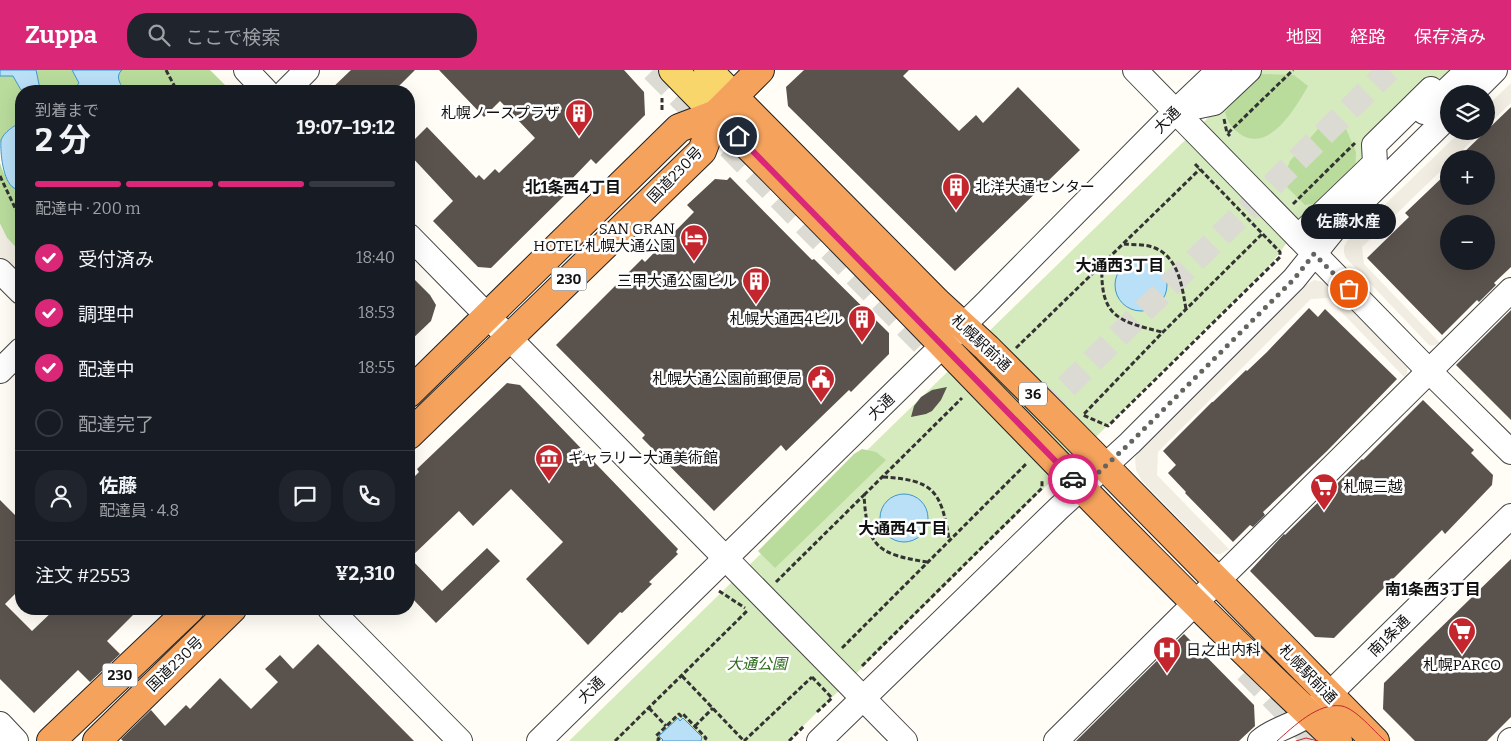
<!DOCTYPE html>
<html lang="ja">
<meta charset="utf-8">
<style>
body{margin:0;font-family:Bitter,"Noto Sans JP",serif;background:#20242c;color:#f1f3f6;height:100vh;display:flex;flex-direction:column;font-size:19px;white-space:nowrap}
*{box-sizing:border-box;margin:0}
p{font-size:16px;color:#9ea1a6}
.icon{flex:none;width:28px;height:28px;fill:none;stroke:currentColor;stroke-width:2;stroke-linecap:round;stroke-linejoin:round}
.map{position:relative;flex:1;overflow:hidden}
.side{position:absolute;left:15px;top:15px;width:400px;height:530px;display:flex;flex-direction:column;background:#171b24;border-radius:20px;box-shadow:0 5px 20px #0002}
.side>*{flex:none}
.buttons{position:absolute;left:1440px;top:15px;display:grid;gap:10px}
.buttons a{display:grid;place-items:center;width:55px;height:55px;border-radius:50%;background:#171b24;box-shadow:0 5px 20px #0002;font-size:25px}
.pin{position:absolute;display:grid;place-items:center;width:42px;height:42px;color:#fff;margin:-21px;border:2px solid #fff;border-radius:50%;box-shadow:0 1px 5px #0007}
.courier{position:absolute;display:grid;place-items:center;width:50px;height:50px;margin:-25px;border:4px solid #db2777;border-radius:50%;background:#fff;color:#222;box-shadow:0 1px 6px #0007}
.bubble{position:absolute;height:35px;border-radius:18px;background:#171b24;box-shadow:0 5px 20px #0002;font-size:16px;font-weight:700;line-height:35px;text-align:center}
.overview em{font-style:normal;font-weight:700}
.overview div{display:flex;flex-direction:column-reverse}
.overview{display:flex;align-items:center;justify-content:space-between;height:85px;padding:0 20px}
h1{font-size:32px;font-weight:700;line-height:38px}
.bar{display:grid;grid-template-columns:repeat(4,1fr);gap:8px 5px;align-content:center;height:60px;padding:0 20px}
.bar i{height:6px;border-radius:4px;background:#363941}
.bar .on{background:#db2777}
.bar p{grid-column:span 4}
.line{display:flex;align-items:center;gap:12px;padding:0 20px;border-top:1px solid #363941}
.line div{flex:1}
.round{display:grid;place-items:center;flex:none;width:52px;height:52px;border-radius:20px;background:#20242c}
ol{padding:0 20px;list-style:none}
li{display:flex;align-items:center;gap:15px;height:55px}
li p{margin-inline-start:auto}
li .icon{padding:5px;border-radius:50%;background:#db2777;color:#fff;stroke-width:4}
li:last-child{color:#9ea1a6}
li i{width:28px;height:28px;border:2px solid #363941;border-radius:50%}
header{display:flex;align-items:center;gap:30px;box-sizing:border-box;height:70px;padding:0 25px;background:#db2777;color:#fff}
header strong{font-size:24px}
nav{display:flex;gap:28px;margin-inline-start:auto;font-size:18px}
.search{width:350px;height:45px;background:#20242c;display:flex;align-items:center;gap:12px;box-sizing:border-box;padding:0 18px;border-radius:20px;color:#9ea1a6;font-size:19px}
.map>svg:first-child{display:block}
.green{fill:#d5ebbd}
.forest{fill:#b9dc9c}
.plaza{fill:#f1ede2}
.water{fill:#b9e0f7;stroke:#3f96cf}
.building{fill:#5a524d;fill-rule:evenodd}
.lines{fill:none;stroke-linecap:round;stroke-linejoin:round}
.minor-tunnel{stroke:#dbdad3;stroke-width:24;stroke-dasharray:24 12;stroke-linecap:butt}
.minor-casing{stroke:#444;stroke-width:26}
.major-casing{stroke:#222;stroke-width:30}
.highway-casing{stroke:#222;stroke-width:30}
.path{stroke:#333;stroke-width:3;stroke-dasharray:5 2.5;stroke-linecap:butt}
.minor{stroke:#fff;stroke-width:24}
.major{stroke:#f9d66b;stroke-width:28}
.highway{stroke:#f5a25d;stroke-width:28}
.tram{stroke:#c4262e;stroke-width:1}
.done{stroke:#646461;stroke-width:5;stroke-dasharray:0 9}
.route{stroke:#db2777;stroke-width:6}
.labels{text-anchor:middle;stroke-width:5;stroke-linejoin:round;paint-order:stroke}
.shield{fill:#fff;stroke:#585858;stroke-width:1}
.shield-label{font-size:14px;font-weight:bold;fill:#111}
.poi-label{font-size:15px;fill:#111;stroke:#fff;text-anchor:end}
.street-label{font-size:15px;fill:#111;stroke:#fff}
.park-label{font-size:15px;font-style:italic;fill:#2f6b1f;stroke:#fff}
.neighbourhood-label{font-size:16px;font-weight:bold;fill:#111;stroke:#fff}
</style>
<header>
<strong>Zuppa</strong>
<div class="search"><svg class="icon" aria-label="search" viewBox="0 0 24 24"><circle cx="10" cy="10" r="6"/><path d="M15 15l6 6"/></svg>ここで検索</div>
<nav><a>地図</a><a>経路</a><a>保存済み</a></nav>
</header>
<div class="map">
<svg width="1511" height="671" viewBox="0 0 1511 671">
<rect width="100%" height="100%" fill="#fffdf5"/>
<polygon class="green" points="1257,0 1455,0 1363,94 1315,134 1272,193 788,671 569,671"/>
<g class="forest">
<polygon points="36,0 72,0 79,13 73,21 21,21 21,52 11,58 0,73 0,6 13,6 21,20 40,19"/>
<polygon points="122,0 210,0 231,21 119,21 123,19 118,9 119,2"/>
<path d="M1261,4l33,1 14,11c-12,21 -39,68 -68,48 -9,-7 -12,-11 -15,-22l22,-25z"/>
<polygon points="1343,52 1356,82 1355,104 1326,132 1305,135 1282,112 1290,91 1318,59"/>
<path d="M0,93c4,12 9,23 21,28v62l-14,-15 -7,-14z"/>
<polygon points="862,379 876,382 886,390 775,498 758,481 854,384"/>
</g>
<g class="plaza">
<polygon points="1511,13 1511,33 1486,57 1486,37"/>
<polygon points="1461,61 1482,61 1453,89 1449,89 1449,93 1362,177 1364,194 1440,273 1432,276 1429,275 1346,188 1344,183 1344,177 1347,171"/>
<polygon points="0,154 7,168 21,183 21,208 0,187"/>
<polygon points="1314,210 1324,212 1407,297 1407,304 1404,307 1328,228 1311,229 1158,382 1157,405 1229,479 1221,484 1216,484 1212,482 1142,411 1136,400 1135,388 1138,382 1303,217"/>
</g>
<g class="water">
<polygon points="0,0 36,0 40,19 21,20 13,6 0,6"/>
<path d="M72,0h50c-7,6 -2,13 1,19l-4,2h-46l6,-8z"/>
<path d="M21,52v69c-2,-1 -5,-1 -7,-3 -11,-6 -14,-36 -13,-48 3,-8 13,-14 20,-18z"/>
<circle cx="1141" cy="215" r="26"/>
<circle cx="904" cy="448" r="24"/>
<polygon points="678,648 680,651 683,648 702,667 701,671 662,671 663,670 659,666"/>
</g>
<g class="building">
<polygon points="351,0 415,0 394,21 329,21"/>
<polygon points="439,0 624,0 644,22 645,45 596,94 591,89 567,114 571,119 491,198 478,197 433,151 453,131 409,84 409,75 427,57 476,108 479,105 484,110 495,99 499,103 535,68 500,31 484,47"/>
<polygon points="804,0 909,0 903,6 959,61 976,45 983,53 1018,17 1080,80 955,201 788,36 786,17"/>
<path d="M1511,37v160l-17,16 2,2 -17,17 -2,-2 -35,35 -75,-77 42,-41 -4,-4 44,-42v25h37v-37h-29zM1449,154h37v37h-37z"/>
<polygon points="730,107 812,190 814,189 889,263 889,284 851,322 849,320 786,381 781,375 714,441 642,368 645,365 556,275 642,189 645,192 694,142 687,135 715,109 727,110"/>
<polygon points="409,204 430,225 436,235 431,251 409,272"/>
<polygon points="1309,238 1318,247 1325,239 1397,309 1327,381 1263,442 1265,445 1253,457 1250,455 1233,472 1185,423 1186,422 1168,403 1176,395 1163,381 1212,332 1213,332 1246,300 1247,301 1267,282"/>
<polygon points="1511,240 1511,350 1456,295"/>
<polygon points="507,313 520,315 678,479 676,482 678,484 649,512 652,514 622,543 620,542 588,575 526,509 563,472 511,419 473,456 459,441 410,488 442,521 487,478 500,491 436,553 409,525 409,412 419,402 417,399"/>
<polygon points="947,317 941,330 932,341 926,344 911,347 914,336 921,327 932,320"/>
<polygon points="1423,330 1474,380 1471,383 1493,405 1492,415 1445,464 1442,460 1334,568 1315,567 1250,501 1284,464 1285,465 1362,389 1363,390"/>
<polygon points="0,430 21,451 21,518 5,534 32,561 55,539 139,539 107,571 120,584 90,612 78,600 34,643 0,609"/>
<polygon points="1511,489 1511,647 1487,671 1415,671 1383,639 1384,613"/>
<polygon points="1184,564 1254,635 1255,656 1239,671 1076,671"/>
<polygon points="318,574 414,671 123,671 121,669 151,640 165,656 186,635 190,639 220,608 251,639 278,612 265,599 280,585 293,599"/>
</g>
<g class="lines">
<g class="minor-tunnel">
<polyline points="653,0 933,284"/>
<polyline points="1015,367 1389,0"/>
<polyline points="1246,601 1315,671"/>
</g>
<g class="minor-casing">
<g id="minor">
<polyline points="246,0 266,21"/>
<polyline points="1135,0 1429,301 1511,382"/>
<polyline points="286,21 307,0"/>
<polyline points="1471,24 1495,0"/>
<polyline points="1176,41 1214,33 1249,0"/>
<polyline points="1424,42 1468,0"/>
<polyline points="409,166 905,671"/>
<polyline points="1298,167 1375,93 1374,75 1431,19"/>
<polyline points="0,201 21,222"/>
<polyline points="0,301 21,280"/>
<polyline points="330,539 460,671"/>
<polyline points="0,654 16,671"/>
<polyline points="539,671 985,234 1176,41 1219,0"/>
<polyline points="819,671 1059,438 1130,373 1294,209 1335,158 1449,46"/>
<polyline points="1056,671 1511,220"/>
<path d="M1260,671c15,-13 34,-15 49,-27l202,-198"/>
<polyline points="1510,671 1511,670"/>
</g>
</g>
<g class="major-casing">
<g id="major">
<polyline points="673,0 716,44"/>
<polyline points="708,0 734,27"/>
</g>
</g>
<g class="highway-casing">
<g id="highway">
<polyline points="734,27 937,232 987,278 1068,359 1375,671"/>
<path d="M716,44c209,207 407,426 622,627"/>
<polyline points="409,323 679,58 716,44 760,0"/>
<polyline points="409,365 702,81 716,44"/>
<polyline points="51,671 190,539"/>
<polyline points="97,671 232,539"/>
</g>
</g>
<g class="path">
<polyline points="166,0 177,21"/>
<polyline points="662,40 662,28"/>
<polyline points="1224,49 1227,63 1230,66"/>
<polyline points="1228,63 1293,0"/>
<polyline points="1195,94 1280,182 1280,187 1108,356 1083,345 1162,263 1262,164"/>
<polyline points="0,106 17,142 21,144"/>
<polyline points="1293,134 1355,73"/>
<path d="M1124,174c10,1 22,0 31,4 24,10 27,39 31,61"/>
<path d="M1102,195c-2,51 15,56 60,67"/>
<polyline points="1016,278 1200,99"/>
<path d="M883,407c50,3 58,13 66,62"/>
<polyline points="864,425 962,328"/>
<path d="M776,512l88,-87c3,52 13,59 63,67"/>
<polyline points="719,521 745,538"/>
<polyline points="842,578 1027,393"/>
<polyline points="862,596 1042,418 1042,409"/>
<polyline points="682,606 744,671"/>
<polyline points="812,607 832,628 817,642"/>
<polyline points="649,638 666,656"/>
<polyline points="695,656 713,638"/>
<polyline points="615,671 748,540"/>
<polyline points="657,671 659,669 656,666 679,644 681,646 683,644 706,668 704,671"/>
<polyline points="744,671 812,607"/>
<polyline points="789,671 804,656"/>
</g>
<use href="#minor" class="minor"/>
<use href="#major" class="major"/>
<use href="#highway" class="highway"/>
<g class="tram">
<path d="M1277,671c16,-14 41,-39 65,-35 14,3 32,25 43,35"/>
<polyline points="1296,671 1306,668 1318,671"/>
</g>
</g>
<g class="lines">
<polyline class="done" points="1073,409 1082,418 1130,373 1294,209 1314,184 1349,219"/>
<polyline class="route" points="738,66 1073,409"/>
</g>
<defs>
<g id="building-pin" transform="scale(1.4375)"><path d="M0 17L-7.5 6A9.5 9.5 0 1 1 7.5 6Z" fill="#c4262e" stroke="#fff"/><path d="M-4-6H4V6H1V3H-1V6H-4ZM-2.5-4.3h1.7v1.8h-1.7ZM.8-4.3h1.7v1.8H.8ZM-2.5-1h1.7V.8h-1.7ZM.8-1h1.7V.8H.8Z" fill="#fff"/></g>
<g id="hotel-pin" transform="scale(1.4375)"><path d="M0 17L-7.5 6A9.5 9.5 0 1 1 7.5 6Z" fill="#c4262e" stroke="#fff"/><path d="M-6-4.5h1.5V1H6V5H4.5V3h-9V5H-6ZM-4 0a1.8 1.8 0 1 1 3.6 0ZM.5 0V-2.5h3Q6-2.5 6 0Z" fill="#fff"/></g>
<g id="civic-pin" transform="scale(1.4375)"><path d="M0 17L-7.5 6A9.5 9.5 0 1 1 7.5 6Z" fill="#c4262e" stroke="#fff"/><path d="M-.6-6.5H3V-4.5H.6V-3L4-1V1h2V6H-6V1h2V-1L-.6-3ZM-1.2 2.5V6h2.4V2.5Z" fill="#fff"/></g>
<g id="museum-pin" transform="scale(1.4375)"><path d="M0 17L-7.5 6A9.5 9.5 0 1 1 7.5 6Z" fill="#c4262e" stroke="#fff"/><path d="M0-6L6-3V-2H-6V-3ZM-5-1h2V3h-2ZM-1-1h2V3h-2ZM3-1h2V3H3ZM-6 4H6V6H-6Z" fill="#fff"/></g>
<g id="supermarket-pin" transform="scale(1.4375)"><path d="M0 17L-7.5 6A9.5 9.5 0 1 1 7.5 6Z" fill="#c4262e" stroke="#fff"/><path d="M-6-5.5h2.5l.6 2H6L4.5 2H-2.5L-4.4-4H-6ZM-1.5 3.2a1.3 1.3 0 1 0 .1 0ZM3 3.2a1.3 1.3 0 1 0 .1 0Z" fill="#fff"/></g>
<g id="hospital-pin" transform="scale(1.4375)"><path d="M0 17L-7.5 6A9.5 9.5 0 1 1 7.5 6Z" fill="#c4262e" stroke="#fff"/><path d="M-5-5h3v3.5h4V-5h3V5h-3V1.5h-4V5h-3Z" fill="#fff"/></g>
</defs>
<g fill-rule="evenodd">
<use href="#building-pin" x="579" y="43"/>
<use href="#building-pin" x="956" y="117"/>
<use href="#hotel-pin" x="694" y="168"/>
<use href="#building-pin" x="756" y="211"/>
<use href="#building-pin" x="862" y="249"/>
<use href="#civic-pin" x="821" y="309"/>
<use href="#museum-pin" x="549" y="388"/>
<use href="#supermarket-pin" x="1324" y="417"/>
<use href="#supermarket-pin" x="1462" y="561"/>
<use href="#hospital-pin" x="1167" y="580"/>
</g>
<g class="labels">
<g class="shield">
<rect x="551.5" y="197.5" width="35" height="23" rx="4"/>
<rect x="1019" y="312.5" width="28" height="23" rx="4"/>
<rect x="102.5" y="593.5" width="35" height="23" rx="4"/>
</g>
<g class="shield-label">
<text x="569" y="214">230</text>
<text x="1033" y="329">36</text>
<text x="120" y="610">230</text>
</g>
<g class="poi-label">
<text x="560" y="48">札幌ノースプラザ</text>
<text x="975" y="122" text-anchor="start">北洋大通センター</text>
<text x="675" y="164">SAN GRAN<tspan x="675" dy="17">HOTEL 札幌大通公園</tspan></text>
<text x="737" y="216">三甲大通公園ビル</text>
<text x="843" y="254">札幌大通西4ビル</text>
<text x="802" y="314">札幌大通公園前郵便局</text>
<text x="568" y="393" text-anchor="start">ギャラリー大通美術館</text>
<text x="1343" y="422" text-anchor="start">札幌三越</text>
<text x="1186" y="585" text-anchor="start">日之出内科</text>
<text x="1462" y="600" text-anchor="middle">札幌PARCO</text>
</g>
<g class="street-label">
<text transform="translate(1167 50) rotate(-45)" y="5">大通</text>
<text transform="translate(675 105) rotate(-46)" y="5">国道230号</text>
<text transform="translate(981 273) rotate(43)" y="5">札幌駅前通</text>
<text transform="translate(881 337) rotate(-44)" y="5">大通</text>
<text transform="translate(1389 566) rotate(-45)" y="5">南1条通</text>
<text transform="translate(175 594) rotate(-44)" y="5">国道230号</text>
<text transform="translate(1308 604) rotate(46)" y="5">札幌駅前通</text>
<text transform="translate(591 620) rotate(-44)" y="5">大通</text>
</g>
<g class="park-label">
<text x="757" y="599">大通公園</text>
</g>
<g class="neighbourhood-label">
<text x="573" y="123">北1条西4丁目</text>
<text x="1120" y="201">大通西3丁目</text>
<text x="903" y="464">大通西4丁目</text>
<text x="1433" y="525">南1条西3丁目</text>
</g>
</g>
</svg>
<div class="buttons">
<a><svg class="icon" aria-label="layers" viewBox="0 0 24 24"><path d="M12 4l9 5-9 5-9-5zM3 14l9 5 9-5"/></svg></a>
<a>+</a>
<a>−</a>
</div>
<div class="pin" style="left:1349px;top:219px;background:#ea580c"><svg class="icon" aria-label="bag" viewBox="0 0 24 24"><path d="M5 8h14l-1 12H6zM9 8a3 3 0 0 1 6 0"/></svg></div>
<div class="pin" style="left:738px;top:66px;background:#1f2937"><svg class="icon" aria-label="home" viewBox="0 0 24 24"><path d="M3 11l9-7 9 7M6 9v11h12V9"/></svg></div>
<div class="courier" style="left:1073px;top:409px"><svg class="icon" aria-label="car" viewBox="0 0 24 24"><path d="M5 17H2v-5l4-1 3-4h7l3 4 3 1v5h-3M9 17h6M6 11h13"/><circle cx="7" cy="17" r="2"/><circle cx="17" cy="17" r="2"/></svg></div>
<div class="bubble" style="left:1301px;top:134px;width:95px">佐藤水産</div>
<section class="side">
<div class="overview"><div><h1>2 分</h1><p>到着まで</p></div><em>19:07–19:12</em></div>
<div class="bar"><i class="on"></i><i class="on"></i><i class="on"></i><i></i><p>配達中 · 200 m</p></div>
<ol>
<li><svg class="icon" aria-label="check" viewBox="0 0 24 24"><path d="M5 12l5 5 9-10"/></svg>受付済み<p>18:40</p></li>
<li><svg class="icon" aria-label="check" viewBox="0 0 24 24"><path d="M5 12l5 5 9-10"/></svg>調理中<p>18:53</p></li>
<li><svg class="icon" aria-label="check" viewBox="0 0 24 24"><path d="M5 12l5 5 9-10"/></svg>配達中<p>18:55</p></li>
<li><i></i>配達完了</li>
</ol>
<div class="line" style="height:90px"><a class="round"><svg class="icon" aria-label="person" viewBox="0 0 24 24"><circle cx="12" cy="8" r="4"/><path d="M4 21q1-7 8-7t8 7"/></svg></a><div><b>佐藤</b><p>配達員 · 4.8</p></div><a class="round"><svg class="icon" aria-label="chat" viewBox="0 0 24 24"><path d="M4 5h16v11H9l-5 4z"/></svg></a><a class="round"><svg class="icon" aria-label="phone" viewBox="0 0 24 24"><path d="M5 4h4l2 5-3 2q2 4 5 5l2-3 5 2v4C11 20 4 13 5 4z"/></svg></a></div>
<div class="line" style="height:65px"><div>注文 #2553</div><b>¥2,310</b></div>
</section>
</div>
